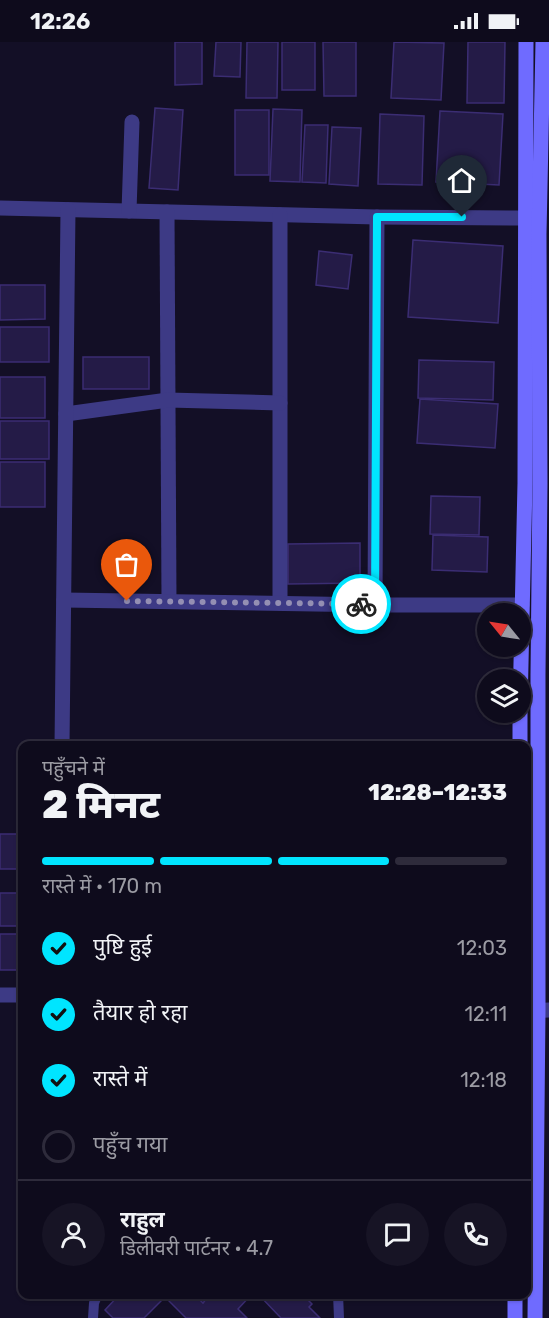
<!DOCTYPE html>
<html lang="hi">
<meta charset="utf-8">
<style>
body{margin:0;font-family:Rubik,"Noto Sans Devanagari",sans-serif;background:#171425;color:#f1f3f6;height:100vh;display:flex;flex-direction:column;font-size:22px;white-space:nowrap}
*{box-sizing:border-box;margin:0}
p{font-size:20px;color:#9b9ba3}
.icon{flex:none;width:33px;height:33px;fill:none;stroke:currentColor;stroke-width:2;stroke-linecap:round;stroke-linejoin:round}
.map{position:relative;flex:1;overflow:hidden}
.panel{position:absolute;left:18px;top:699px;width:513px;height:558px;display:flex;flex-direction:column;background:#0e0b1c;border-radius:12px;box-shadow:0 2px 4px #0004,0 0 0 2px #2e2b3b}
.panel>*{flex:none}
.needle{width:39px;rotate:300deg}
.tools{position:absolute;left:477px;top:561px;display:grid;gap:12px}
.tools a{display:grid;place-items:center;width:54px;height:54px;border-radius:50%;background:#0e0b1c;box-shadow:0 2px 4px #0004,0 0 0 2px #2e2b3b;font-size:30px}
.pin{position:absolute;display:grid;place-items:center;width:51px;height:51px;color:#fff;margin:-62px -26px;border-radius:50% 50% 50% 0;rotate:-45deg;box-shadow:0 0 6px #0007}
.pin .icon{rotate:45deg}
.courier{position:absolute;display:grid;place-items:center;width:60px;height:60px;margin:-30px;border:4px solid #00e5ff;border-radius:50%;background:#fff;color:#222;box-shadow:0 2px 8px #0007}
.headline em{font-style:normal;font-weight:800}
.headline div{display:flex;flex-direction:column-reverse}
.headline{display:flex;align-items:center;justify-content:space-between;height:102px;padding:0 24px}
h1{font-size:39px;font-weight:800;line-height:45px}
.bar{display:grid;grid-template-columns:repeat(4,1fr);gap:9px 6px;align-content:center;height:72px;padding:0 24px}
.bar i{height:8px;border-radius:4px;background:#2e2b3b}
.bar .on{background:#00e5ff}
.bar p{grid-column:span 4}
.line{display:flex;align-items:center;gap:15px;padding:0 24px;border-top:2px solid #2e2b3b}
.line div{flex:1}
.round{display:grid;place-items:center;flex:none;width:63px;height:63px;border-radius:32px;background:#171425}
ol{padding:0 24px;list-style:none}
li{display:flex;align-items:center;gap:18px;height:66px}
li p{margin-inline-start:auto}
li .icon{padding:6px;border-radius:50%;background:#00e5ff;color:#111;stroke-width:4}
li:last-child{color:#9b9ba3}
li i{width:33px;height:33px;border:3px solid #2e2b3b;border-radius:50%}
.status{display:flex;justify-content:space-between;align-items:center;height:42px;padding:0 30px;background:#0e0b1c;direction:ltr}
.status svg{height:16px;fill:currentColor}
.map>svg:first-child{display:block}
.building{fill:#241b47;stroke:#3b2d73;stroke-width:1.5}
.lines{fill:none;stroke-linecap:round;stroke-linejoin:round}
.lane{stroke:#3d3a85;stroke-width:10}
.street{stroke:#3d3a85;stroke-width:15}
.secondary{stroke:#6f6bff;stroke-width:15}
.done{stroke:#948fb3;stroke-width:6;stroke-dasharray:0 10.8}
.route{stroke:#00e5ff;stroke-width:8}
</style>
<div class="status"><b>12:26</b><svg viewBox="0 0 49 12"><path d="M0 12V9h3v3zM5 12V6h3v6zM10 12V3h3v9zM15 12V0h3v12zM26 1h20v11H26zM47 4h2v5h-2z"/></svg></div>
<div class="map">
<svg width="549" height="1276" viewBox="0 0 549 1276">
<rect width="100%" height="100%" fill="#130f26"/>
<g class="building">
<polygon points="175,0 202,0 202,42 175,43"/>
<polygon points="216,0 241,0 240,35 214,34"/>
<polygon points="247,0 278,0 277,56 246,56"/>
<rect x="282" y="0" width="33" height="48"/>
<polygon points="323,0 356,0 356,54 324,54"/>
<polygon points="394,0 444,1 441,58 391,56"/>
<polygon points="468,0 505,0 504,61 467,61"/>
<polygon points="155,66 183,68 178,148 149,146"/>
<polygon points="273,67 302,68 300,140 270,139"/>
<rect x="235" y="68" width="34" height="65"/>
<polygon points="440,69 503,72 499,143 436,140"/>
<polygon points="380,72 424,74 422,143 378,142"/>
<polygon points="305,83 328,83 326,141 302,140"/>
<polygon points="332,85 361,86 358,144 329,142"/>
<polygon points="413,198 503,204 498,281 408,275"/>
<polygon points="319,209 352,213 348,247 316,243"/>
<polygon points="0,243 45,243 45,277 0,278"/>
<rect x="0" y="285" width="49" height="35"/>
<rect x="83" y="315" width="66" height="32"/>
<polygon points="419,318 494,320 493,358 418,356"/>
<rect x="0" y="335" width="45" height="41"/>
<polygon points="420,357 498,362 495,406 417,401"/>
<rect x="0" y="379" width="49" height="38"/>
<rect x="0" y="420" width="45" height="45"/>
<polygon points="431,454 480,455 479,493 430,492"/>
<polygon points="433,493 488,495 487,530 432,528"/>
<polygon points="360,501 360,541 288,542 288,502"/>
<rect x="0" y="792" width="22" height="35"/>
<rect x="0" y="851" width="22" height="33"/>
<rect x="0" y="892" width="22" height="36"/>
<polygon points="120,1252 194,1252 203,1261 210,1252 252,1252 238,1267 247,1276 186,1276 165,1255 144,1276 113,1276 105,1268"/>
<polygon points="258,1252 302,1252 312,1262 309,1265 320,1276 281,1276"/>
</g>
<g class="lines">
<g class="lane">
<polyline points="338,1252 339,1276"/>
<polyline points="93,1276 94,1261 98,1252"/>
</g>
<g class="street">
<polyline points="0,166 377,175 525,176"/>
<polyline points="129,169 132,80"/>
<polyline points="167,170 169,559"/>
<polyline points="280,173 280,561"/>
<polyline points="66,372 168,358 280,361"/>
<polyline points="64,558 375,563 522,563"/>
<polyline points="375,563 377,175"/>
<polyline points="62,704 68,168"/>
<polyline points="0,953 22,953"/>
<polyline points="526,969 549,968"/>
</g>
<g class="secondary">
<polyline points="520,667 525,441 526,0"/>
<polyline points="520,704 520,670"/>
<polyline points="515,1276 515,1252"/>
<polyline points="535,1276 538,968 538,633 540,441 539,192 543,0"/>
</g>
</g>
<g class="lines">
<polyline class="done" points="127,559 361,562"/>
<polyline class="route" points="361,562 375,563 377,175 462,175"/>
</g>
</svg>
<div class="tools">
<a><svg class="needle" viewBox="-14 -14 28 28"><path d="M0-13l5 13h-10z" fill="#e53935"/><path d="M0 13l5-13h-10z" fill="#9b9ba3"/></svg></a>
<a><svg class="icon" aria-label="layers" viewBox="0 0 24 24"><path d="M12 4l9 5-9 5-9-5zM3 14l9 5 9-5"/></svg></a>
</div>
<div class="pin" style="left:127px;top:559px;background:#ea580c"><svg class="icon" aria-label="bag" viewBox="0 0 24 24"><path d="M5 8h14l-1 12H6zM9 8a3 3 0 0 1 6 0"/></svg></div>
<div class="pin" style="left:462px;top:175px;background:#1f2937"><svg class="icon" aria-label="home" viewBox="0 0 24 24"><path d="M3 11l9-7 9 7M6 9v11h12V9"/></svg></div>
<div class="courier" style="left:361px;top:562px"><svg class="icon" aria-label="bike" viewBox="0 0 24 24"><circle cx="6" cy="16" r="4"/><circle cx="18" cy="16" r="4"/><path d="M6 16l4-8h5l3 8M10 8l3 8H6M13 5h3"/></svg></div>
<section class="panel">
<div class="headline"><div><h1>2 मिनट</h1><p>पहुँचने में</p></div><em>12:28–12:33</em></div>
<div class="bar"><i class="on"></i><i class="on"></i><i class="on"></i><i></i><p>रास्ते में · 170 m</p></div>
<ol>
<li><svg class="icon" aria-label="check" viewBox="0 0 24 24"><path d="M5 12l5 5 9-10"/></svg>पुष्टि हुई<p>12:03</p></li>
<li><svg class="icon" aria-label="check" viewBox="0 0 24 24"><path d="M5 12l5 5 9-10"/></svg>तैयार हो रहा<p>12:11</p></li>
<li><svg class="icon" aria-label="check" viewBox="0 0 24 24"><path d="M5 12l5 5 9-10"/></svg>रास्ते में<p>12:18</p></li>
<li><i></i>पहुँच गया</li>
</ol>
<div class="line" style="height:108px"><a class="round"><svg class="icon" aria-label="person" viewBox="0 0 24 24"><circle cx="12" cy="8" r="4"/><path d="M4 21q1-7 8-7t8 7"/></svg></a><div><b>राहुल</b><p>डिलीवरी पार्टनर · 4.7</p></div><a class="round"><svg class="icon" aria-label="chat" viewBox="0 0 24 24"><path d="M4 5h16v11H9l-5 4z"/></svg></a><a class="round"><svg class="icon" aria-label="phone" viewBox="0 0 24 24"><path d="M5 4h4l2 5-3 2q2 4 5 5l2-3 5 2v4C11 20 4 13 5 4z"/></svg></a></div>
</section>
</div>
